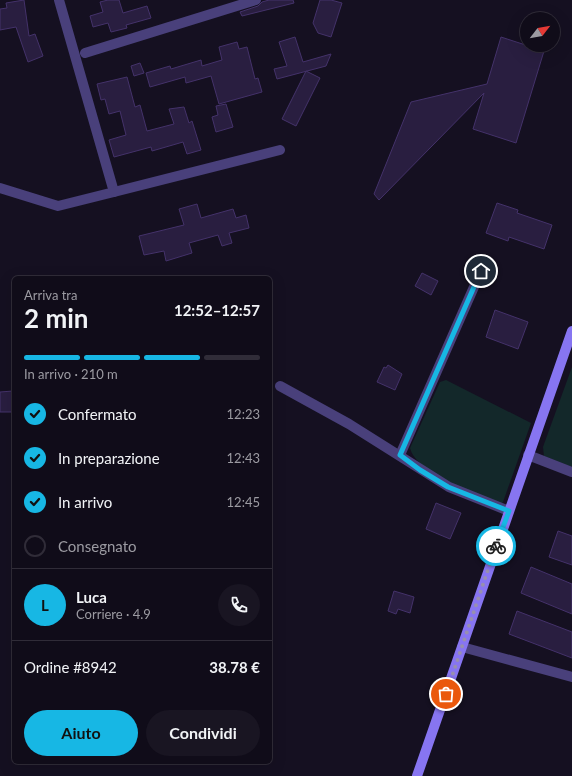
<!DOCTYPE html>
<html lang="it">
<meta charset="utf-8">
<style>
body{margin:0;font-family:Lato,sans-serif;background:#191522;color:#f1f3f6;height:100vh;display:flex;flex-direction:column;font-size:15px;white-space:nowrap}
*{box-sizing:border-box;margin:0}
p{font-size:13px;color:#9c9ba2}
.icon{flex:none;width:22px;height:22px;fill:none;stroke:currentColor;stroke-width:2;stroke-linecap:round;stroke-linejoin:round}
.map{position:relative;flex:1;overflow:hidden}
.details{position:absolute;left:12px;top:276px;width:260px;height:488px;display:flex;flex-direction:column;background:#100c19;border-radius:6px;box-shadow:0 4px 16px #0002,0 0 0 1px #302c38}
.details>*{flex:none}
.needle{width:26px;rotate:59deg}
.controls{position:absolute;left:520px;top:12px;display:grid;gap:8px}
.controls a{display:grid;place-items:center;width:40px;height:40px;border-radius:50%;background:#100c19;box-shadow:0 4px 16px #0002,0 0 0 1px #302c38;font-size:20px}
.pin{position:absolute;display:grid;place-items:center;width:34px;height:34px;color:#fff;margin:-17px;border:2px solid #fff;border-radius:50%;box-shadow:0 1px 4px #0007}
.courier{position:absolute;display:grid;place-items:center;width:40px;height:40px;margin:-20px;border:3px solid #17b7e4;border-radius:50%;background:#fff;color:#222;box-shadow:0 1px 5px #0007}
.headline em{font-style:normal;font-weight:700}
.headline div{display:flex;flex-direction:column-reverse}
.headline{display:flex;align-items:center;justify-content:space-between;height:68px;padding:0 12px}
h1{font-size:26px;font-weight:700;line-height:30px}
.bar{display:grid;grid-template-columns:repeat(4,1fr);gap:6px 4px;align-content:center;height:48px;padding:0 12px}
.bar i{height:5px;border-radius:3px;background:#302c38}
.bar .current{background:#17b7e4}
.bar p{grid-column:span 4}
.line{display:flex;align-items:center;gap:10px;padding:0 12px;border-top:1px solid #302c38}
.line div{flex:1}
.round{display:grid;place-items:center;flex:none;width:42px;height:42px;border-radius:21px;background:#191522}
ol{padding:0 12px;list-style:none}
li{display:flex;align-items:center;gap:12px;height:44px}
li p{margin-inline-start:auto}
li .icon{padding:4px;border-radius:50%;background:#17b7e4;color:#111;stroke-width:4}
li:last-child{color:#9c9ba2}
li i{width:22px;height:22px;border:2px solid #302c38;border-radius:50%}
.cta{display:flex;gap:8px;margin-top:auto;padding:8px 12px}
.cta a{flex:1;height:46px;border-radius:24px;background:#17b7e4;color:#111;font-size:16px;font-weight:700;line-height:46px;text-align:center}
.cta a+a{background:#191522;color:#f1f3f6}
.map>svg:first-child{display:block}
.green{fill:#13282a}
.building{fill:#291e40;stroke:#44326a}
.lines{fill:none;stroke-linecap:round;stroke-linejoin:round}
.street{stroke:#49407b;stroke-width:10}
.secondary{stroke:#8775f1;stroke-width:10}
.done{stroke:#978faf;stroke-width:4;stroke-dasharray:0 7.2}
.route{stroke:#17b7e4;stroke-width:5}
</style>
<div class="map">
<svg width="572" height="776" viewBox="0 0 572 776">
<rect width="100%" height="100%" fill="#151021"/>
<g class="green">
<polygon points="572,367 572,467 544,456 543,447"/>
<path d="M446,380l85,43 -28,79 -2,2c-24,-9 -85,-31 -91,-56l30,-66z"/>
</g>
<g class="building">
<polygon points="24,0 29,36 35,34 43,56 28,62 16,27 0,30 0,9 7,8 6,3"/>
<polygon points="108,0 119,0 123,13 147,6 151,18 126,25 127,28 111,32 108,23 93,27 90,16 103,12 100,2"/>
<polygon points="269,0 293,0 294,3 242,16 240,12 258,6 262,2"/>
<polygon points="320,0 331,0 342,3 331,37 318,33 313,23"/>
<polygon points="295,37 303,62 331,54 326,66 277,79 274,69 287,66 279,42"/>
<polygon points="501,37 544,51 516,143 473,129 484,93 379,200 374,194 411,102 487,84"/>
<polygon points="237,42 239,49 247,47 255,79 258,78 262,92 219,104 211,76 186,83 185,77 150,87 146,73 170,66 171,69 201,60 202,66 222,60 219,47"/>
<polygon points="140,63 144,73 134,76 131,66"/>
<polygon points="306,71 320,78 296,126 282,119"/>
<polygon points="127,77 135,107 140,105 147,131 174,124 169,109 184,107 189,123 192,121 201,150 187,154 183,142 152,151 151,147 114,157 109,140 126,135 120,111 109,114 105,99 101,100 97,84"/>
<polygon points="226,104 233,127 216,132 212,117 218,115 216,106"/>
<polygon points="497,203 518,210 517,213 552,225 544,249 509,237 508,241 486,233"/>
<polygon points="197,204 201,218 233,209 236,218 246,215 249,228 229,233 232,243 222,246 218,235 189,243 192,253 166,261 164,251 144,255 139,236 184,225 179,209"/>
<polygon points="422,273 438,281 431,295 415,286"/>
<polygon points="495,310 528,322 518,349 486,337"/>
<polygon points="388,365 402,374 395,390 377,382 384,367 386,368"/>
<polygon points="13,391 14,412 0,412 0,392"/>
<polygon points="436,503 461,513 450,539 426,529"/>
<polygon points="558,531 572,536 572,565 549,557"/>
<polygon points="531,567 572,584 572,614 521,593"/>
<polygon points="394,591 414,597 410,613 398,609 396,614 388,611"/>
<polygon points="517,611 572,632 572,658 509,634"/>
</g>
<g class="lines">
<g class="street">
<polyline points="85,53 256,0"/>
<polyline points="0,188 58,206 114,192 59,0"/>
<polyline points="114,192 280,150"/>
<polyline points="280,386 349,424 449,487 509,511"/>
<polyline points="400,455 481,271"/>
<polyline points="528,455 572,472"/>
<polyline points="462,647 572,677"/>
</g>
<polyline class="secondary" points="417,776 572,331"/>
</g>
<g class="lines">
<polyline class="done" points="446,694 496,546"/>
<polyline class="route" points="481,271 400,455 420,470 448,487 509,511 496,546"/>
</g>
</svg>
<div class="controls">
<a><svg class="needle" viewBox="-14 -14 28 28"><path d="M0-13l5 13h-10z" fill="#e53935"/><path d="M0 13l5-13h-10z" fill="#9c9ba2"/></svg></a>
</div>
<div class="pin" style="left:446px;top:694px;background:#ea580c"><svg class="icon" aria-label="bag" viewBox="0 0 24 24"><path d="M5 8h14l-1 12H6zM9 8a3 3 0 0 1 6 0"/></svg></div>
<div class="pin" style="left:481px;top:271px;background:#1f2937"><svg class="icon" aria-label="home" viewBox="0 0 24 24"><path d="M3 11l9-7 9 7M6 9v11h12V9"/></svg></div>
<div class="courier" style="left:496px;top:546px"><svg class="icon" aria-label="bike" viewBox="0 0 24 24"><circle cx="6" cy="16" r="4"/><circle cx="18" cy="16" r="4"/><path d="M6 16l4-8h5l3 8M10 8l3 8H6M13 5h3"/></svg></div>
<section class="details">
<div class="headline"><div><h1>2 min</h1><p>Arriva tra</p></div><em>12:52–12:57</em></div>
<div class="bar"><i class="current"></i><i class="current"></i><i class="current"></i><i></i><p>In arrivo · 210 m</p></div>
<ol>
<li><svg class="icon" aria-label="check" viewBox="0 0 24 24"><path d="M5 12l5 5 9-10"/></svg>Confermato<p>12:23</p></li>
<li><svg class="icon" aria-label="check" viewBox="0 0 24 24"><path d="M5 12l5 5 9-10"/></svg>In preparazione<p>12:43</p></li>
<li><svg class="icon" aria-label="check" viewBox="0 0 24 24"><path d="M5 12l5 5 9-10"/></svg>In arrivo<p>12:45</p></li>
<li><i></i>Consegnato</li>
</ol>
<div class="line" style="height:72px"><b class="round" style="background:#17b7e4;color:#111">L</b><div><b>Luca</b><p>Corriere · 4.9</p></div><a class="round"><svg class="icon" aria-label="phone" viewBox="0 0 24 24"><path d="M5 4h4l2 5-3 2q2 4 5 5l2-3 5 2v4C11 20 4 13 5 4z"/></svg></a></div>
<div class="line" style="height:52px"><div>Ordine #8942</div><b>38.78 €</b></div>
<div class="cta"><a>Aiuto</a><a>Condividi</a></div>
</section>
</div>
